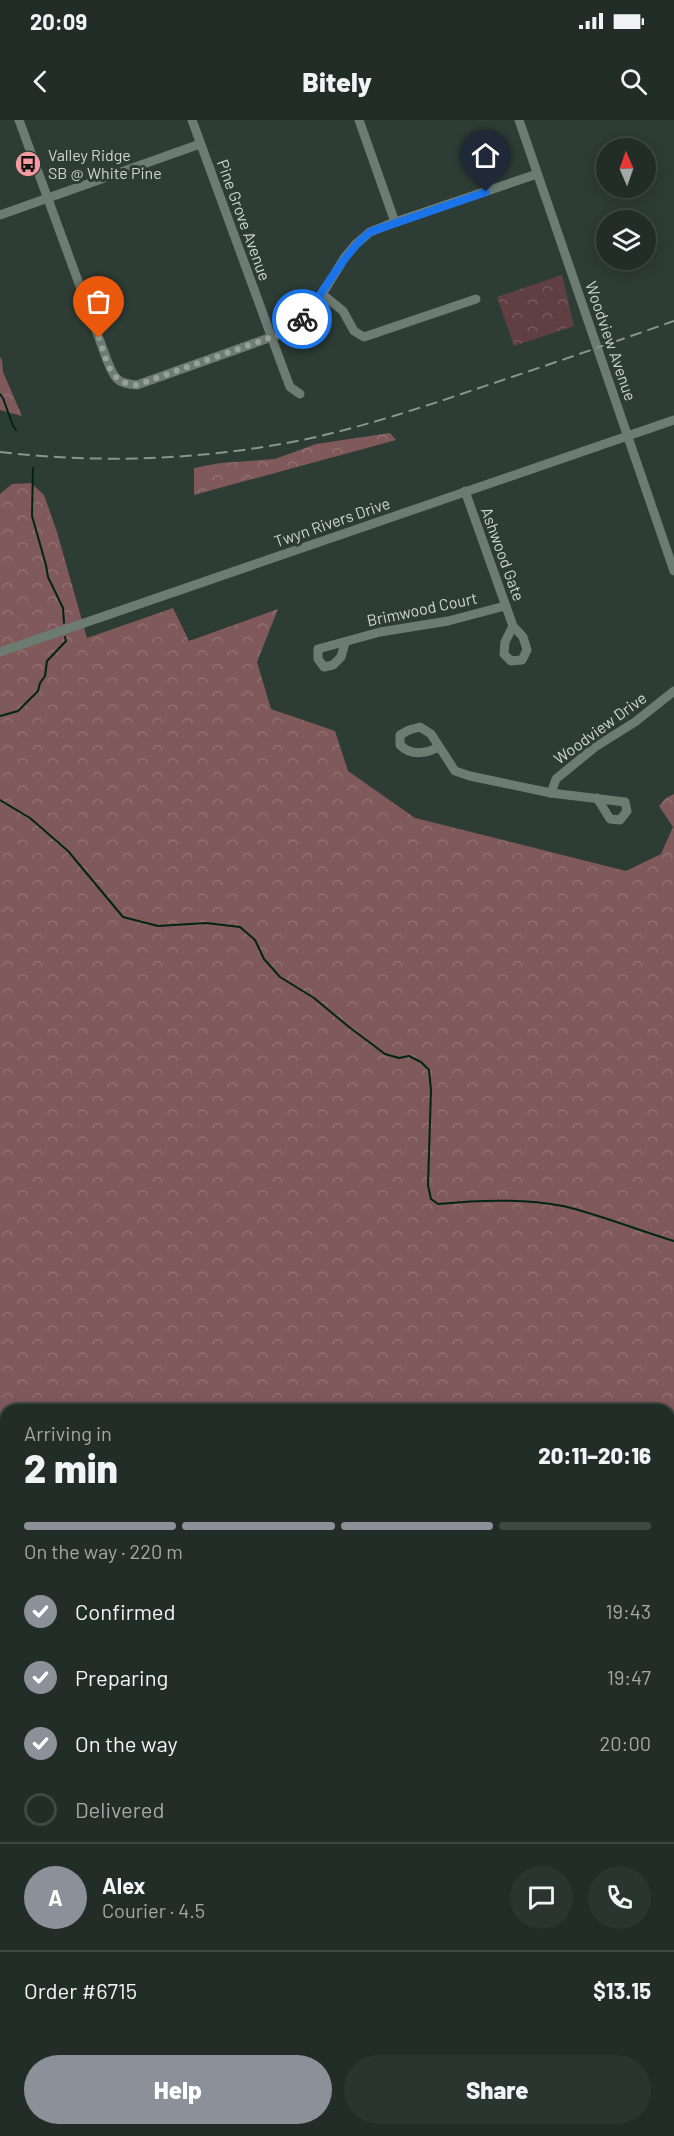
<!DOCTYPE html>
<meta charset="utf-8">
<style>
body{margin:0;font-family:Barlow,sans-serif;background:#2a352f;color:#f1f3f6;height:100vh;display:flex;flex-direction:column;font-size:22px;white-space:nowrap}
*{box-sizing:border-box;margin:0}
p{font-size:20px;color:#a2a8a7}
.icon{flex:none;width:33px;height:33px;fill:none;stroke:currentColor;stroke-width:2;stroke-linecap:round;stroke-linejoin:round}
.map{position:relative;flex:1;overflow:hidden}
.details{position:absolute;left:0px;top:1284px;width:675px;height:732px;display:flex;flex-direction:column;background:#222d27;border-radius:18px 18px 0 0;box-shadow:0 3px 15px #0003,0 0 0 2px #3f4944}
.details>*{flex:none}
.needle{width:39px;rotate:358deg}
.tools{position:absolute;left:596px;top:18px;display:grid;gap:12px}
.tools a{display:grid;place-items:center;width:60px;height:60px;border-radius:50%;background:#222d27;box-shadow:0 3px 15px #0003,0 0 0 2px #3f4944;font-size:30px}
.pin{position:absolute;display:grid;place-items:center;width:51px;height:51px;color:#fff;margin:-62px -26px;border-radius:50% 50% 50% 0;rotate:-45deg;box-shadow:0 0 6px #0007}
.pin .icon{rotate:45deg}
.courier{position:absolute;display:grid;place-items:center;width:60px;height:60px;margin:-30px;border:4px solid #1a73e8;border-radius:50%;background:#fff;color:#222;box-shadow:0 2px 8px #0007}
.summary em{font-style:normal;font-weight:800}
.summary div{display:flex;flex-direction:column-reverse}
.summary{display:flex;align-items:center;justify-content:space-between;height:102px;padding:0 24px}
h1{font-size:39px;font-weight:800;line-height:45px}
.bar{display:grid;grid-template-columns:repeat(4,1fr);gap:9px 6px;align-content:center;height:72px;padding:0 24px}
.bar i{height:8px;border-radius:4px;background:#3f4944}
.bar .active{background:#8c9099}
.bar p{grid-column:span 4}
.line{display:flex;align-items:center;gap:15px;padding:0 24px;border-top:2px solid #3f4944}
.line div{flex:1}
.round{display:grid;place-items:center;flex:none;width:63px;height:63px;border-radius:32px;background:#2a352f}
ol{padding:0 24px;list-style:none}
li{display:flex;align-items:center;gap:18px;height:66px}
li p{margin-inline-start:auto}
li .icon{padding:6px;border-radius:50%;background:#8c9099;color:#fff;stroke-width:4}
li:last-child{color:#a2a8a7}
li i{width:33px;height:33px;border:3px solid #3f4944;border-radius:50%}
.cta{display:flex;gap:12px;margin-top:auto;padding:12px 24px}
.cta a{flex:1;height:69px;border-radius:36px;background:#8c9099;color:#fff;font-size:24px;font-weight:800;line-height:69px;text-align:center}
.cta a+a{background:#2a352f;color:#f1f3f6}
.status{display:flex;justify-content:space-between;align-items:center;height:42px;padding:0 30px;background:#222d27;direction:ltr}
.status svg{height:16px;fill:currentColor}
header{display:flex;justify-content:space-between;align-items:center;height:78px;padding:0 24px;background:#222d27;font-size:27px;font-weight:800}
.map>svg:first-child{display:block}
.forest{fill:url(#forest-crowns)}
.park{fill:url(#park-crowns)}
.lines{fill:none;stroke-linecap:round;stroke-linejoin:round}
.stream{stroke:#002516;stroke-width:2}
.minor{stroke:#6c7c73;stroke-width:9}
.rail{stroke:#89958e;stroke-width:2;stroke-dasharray:12 6;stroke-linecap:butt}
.done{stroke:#96a19b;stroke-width:6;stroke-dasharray:0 10.8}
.route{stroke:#1a73e8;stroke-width:8}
.labels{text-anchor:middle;stroke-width:6;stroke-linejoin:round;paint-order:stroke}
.poi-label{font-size:16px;fill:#cfd8d2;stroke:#2d3c34;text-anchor:start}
.street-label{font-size:16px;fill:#cfd8d2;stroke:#2d3c34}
</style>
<div class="status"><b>20:09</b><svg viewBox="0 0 49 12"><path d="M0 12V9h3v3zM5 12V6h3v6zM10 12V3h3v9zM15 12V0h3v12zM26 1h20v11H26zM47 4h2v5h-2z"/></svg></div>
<header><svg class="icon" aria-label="back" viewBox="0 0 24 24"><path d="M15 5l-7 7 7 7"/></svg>Bitely<svg class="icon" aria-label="search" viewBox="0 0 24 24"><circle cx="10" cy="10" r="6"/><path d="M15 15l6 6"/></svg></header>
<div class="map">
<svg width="674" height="2016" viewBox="0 0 674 2016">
<defs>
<pattern id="forest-crowns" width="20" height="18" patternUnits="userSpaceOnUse" patternTransform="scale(1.5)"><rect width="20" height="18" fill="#80595b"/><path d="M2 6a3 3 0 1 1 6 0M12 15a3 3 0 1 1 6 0" fill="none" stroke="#917072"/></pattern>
<pattern id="park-crowns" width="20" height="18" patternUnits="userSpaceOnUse" patternTransform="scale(1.5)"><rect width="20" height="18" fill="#5f3f41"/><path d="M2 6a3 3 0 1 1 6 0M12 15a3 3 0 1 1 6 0" fill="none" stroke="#755a5c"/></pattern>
</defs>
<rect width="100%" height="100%" fill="#2d3c34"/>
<g class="forest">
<polygon points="0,237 2,240 3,252 22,296 0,290"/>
<polygon points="390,313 396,320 194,375 194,348 220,343 275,339 316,324"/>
<polygon points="31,363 44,375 57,412 87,518 173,488 189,521 278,489 257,542 271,589 335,611 348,651 415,698 626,751 661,734 673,707 659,686 666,678 674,674 674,1580 669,1579 669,1290 6,1290 6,1525 0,1525 0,374 12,364"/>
<polygon points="6,1562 6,1931 0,1935 0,1563"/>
<polygon points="673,1605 674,1850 669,1856 669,1606"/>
<polygon points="148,2010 553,2010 544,2016 151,2016"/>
</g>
<polygon class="park" points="562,155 574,206 514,226 497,177"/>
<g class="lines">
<g class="stream">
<polyline points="0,274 3,278 13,306 16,310"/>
<polyline points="33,348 32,396 46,445 48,457 63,488 64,503"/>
<polyline points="0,596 18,591 38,571 40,563 45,556 47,541 66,521 65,517"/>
<path d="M0,680l30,18 38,33 55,66 35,9 48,-3 34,4 15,13 9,19 16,18 34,21 35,29 36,27 14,4 10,-2 12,6 8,8 2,20 -3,95 3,14 7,5c40,-4 84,-6 125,2 38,9 74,24 111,35"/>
</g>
<g class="minor">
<path d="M19,0l88,240c7,18 10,24 30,25l146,-52 17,-11 22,-28 23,-37 11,-13 14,-12 25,-10 142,-48"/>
<polyline points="192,0 281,243 290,267 300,274"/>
<polyline points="359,0 395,102"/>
<polyline points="519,0 674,451"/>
<polyline points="0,95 200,24"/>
<polyline points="322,174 343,191 354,211 364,217 476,179"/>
<polyline points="465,371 513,506 523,517 527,530 522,540 511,541 504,534 505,522 513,506"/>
<polyline points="345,523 341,537 333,545 324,547 318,539 318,529 380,512 448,501 505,486"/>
<polyline points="0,532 674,300"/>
<path d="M439,627c-14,7 -28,9 -39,-2v-10l9,-5 11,-3 11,7 24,37 15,5 81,17 74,9 2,9 -7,9 -10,-1 -13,-21"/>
<polyline points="551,673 556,659 595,627 635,602 674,571"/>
<polyline points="669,1949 674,1942"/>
<polyline points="80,2010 82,2016"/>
<polyline points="610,2016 616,2010"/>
</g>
<path class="rail" d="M0,332c102,12 206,8 307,-13 64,-14 125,-35 187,-56 60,-20 120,-41 180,-62"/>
</g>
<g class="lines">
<path class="done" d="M99,218c8,23 10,46 38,47l146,-52 19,-14"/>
<path class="route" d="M302,199c24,-29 39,-63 68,-87l116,-40"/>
</g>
<defs>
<g id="bus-disc" transform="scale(1.35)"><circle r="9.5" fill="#f49aa0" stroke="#2d3c34"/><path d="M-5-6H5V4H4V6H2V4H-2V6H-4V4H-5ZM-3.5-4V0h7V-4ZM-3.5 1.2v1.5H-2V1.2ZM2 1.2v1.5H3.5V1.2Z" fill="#111"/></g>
</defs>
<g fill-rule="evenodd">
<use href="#bus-disc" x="28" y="44"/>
</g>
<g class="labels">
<g class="poi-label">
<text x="48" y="41">Valley Ridge<tspan x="48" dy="18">SB @ White Pine</tspan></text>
</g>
<g class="street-label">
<text transform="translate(244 100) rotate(70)" y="6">Pine Grove Avenue</text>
<text transform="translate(611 221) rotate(71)" y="6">Woodview Avenue</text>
<text transform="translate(332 402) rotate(-19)" y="6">Twyn Rivers Drive</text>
<text transform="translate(503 434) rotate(70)" y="6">Ashwood Gate</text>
<text transform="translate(422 489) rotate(-12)" y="6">Brimwood Court</text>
<text transform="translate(600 608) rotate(-36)" y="6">Woodview Drive</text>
</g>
</g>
</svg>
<div class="tools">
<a><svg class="needle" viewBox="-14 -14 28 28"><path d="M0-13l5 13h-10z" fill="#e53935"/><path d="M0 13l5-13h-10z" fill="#a2a8a7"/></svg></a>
<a><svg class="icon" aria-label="layers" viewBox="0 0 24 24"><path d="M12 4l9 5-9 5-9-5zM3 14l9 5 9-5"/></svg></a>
</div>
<div class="pin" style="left:99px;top:218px;background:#ea580c"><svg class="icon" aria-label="bag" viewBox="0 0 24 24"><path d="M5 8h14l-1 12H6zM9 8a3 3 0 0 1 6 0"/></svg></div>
<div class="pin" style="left:486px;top:72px;background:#1f2937"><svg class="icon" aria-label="home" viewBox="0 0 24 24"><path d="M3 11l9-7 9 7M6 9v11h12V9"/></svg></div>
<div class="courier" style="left:302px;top:199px"><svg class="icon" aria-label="bike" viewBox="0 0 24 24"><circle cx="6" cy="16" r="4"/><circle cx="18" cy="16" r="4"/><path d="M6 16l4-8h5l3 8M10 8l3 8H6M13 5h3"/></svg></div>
<section class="details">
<div class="summary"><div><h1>2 min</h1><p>Arriving in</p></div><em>20:11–20:16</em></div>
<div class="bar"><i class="active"></i><i class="active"></i><i class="active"></i><i></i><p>On the way · 220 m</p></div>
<ol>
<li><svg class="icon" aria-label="check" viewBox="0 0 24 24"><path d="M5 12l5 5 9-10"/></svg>Confirmed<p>19:43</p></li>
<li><svg class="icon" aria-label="check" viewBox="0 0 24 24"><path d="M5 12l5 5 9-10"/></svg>Preparing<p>19:47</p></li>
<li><svg class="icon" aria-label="check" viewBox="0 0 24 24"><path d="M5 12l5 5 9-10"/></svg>On the way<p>20:00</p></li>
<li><i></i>Delivered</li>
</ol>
<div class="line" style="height:108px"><b class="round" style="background:#8c9099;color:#fff">A</b><div><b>Alex</b><p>Courier · 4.5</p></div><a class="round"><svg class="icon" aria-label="chat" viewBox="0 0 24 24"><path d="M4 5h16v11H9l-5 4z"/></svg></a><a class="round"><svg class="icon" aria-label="phone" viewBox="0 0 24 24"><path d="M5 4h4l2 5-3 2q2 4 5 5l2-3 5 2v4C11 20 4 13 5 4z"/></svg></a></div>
<div class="line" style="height:78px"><div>Order #6715</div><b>$13.15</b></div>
<div class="cta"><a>Help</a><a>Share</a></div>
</section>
</div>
